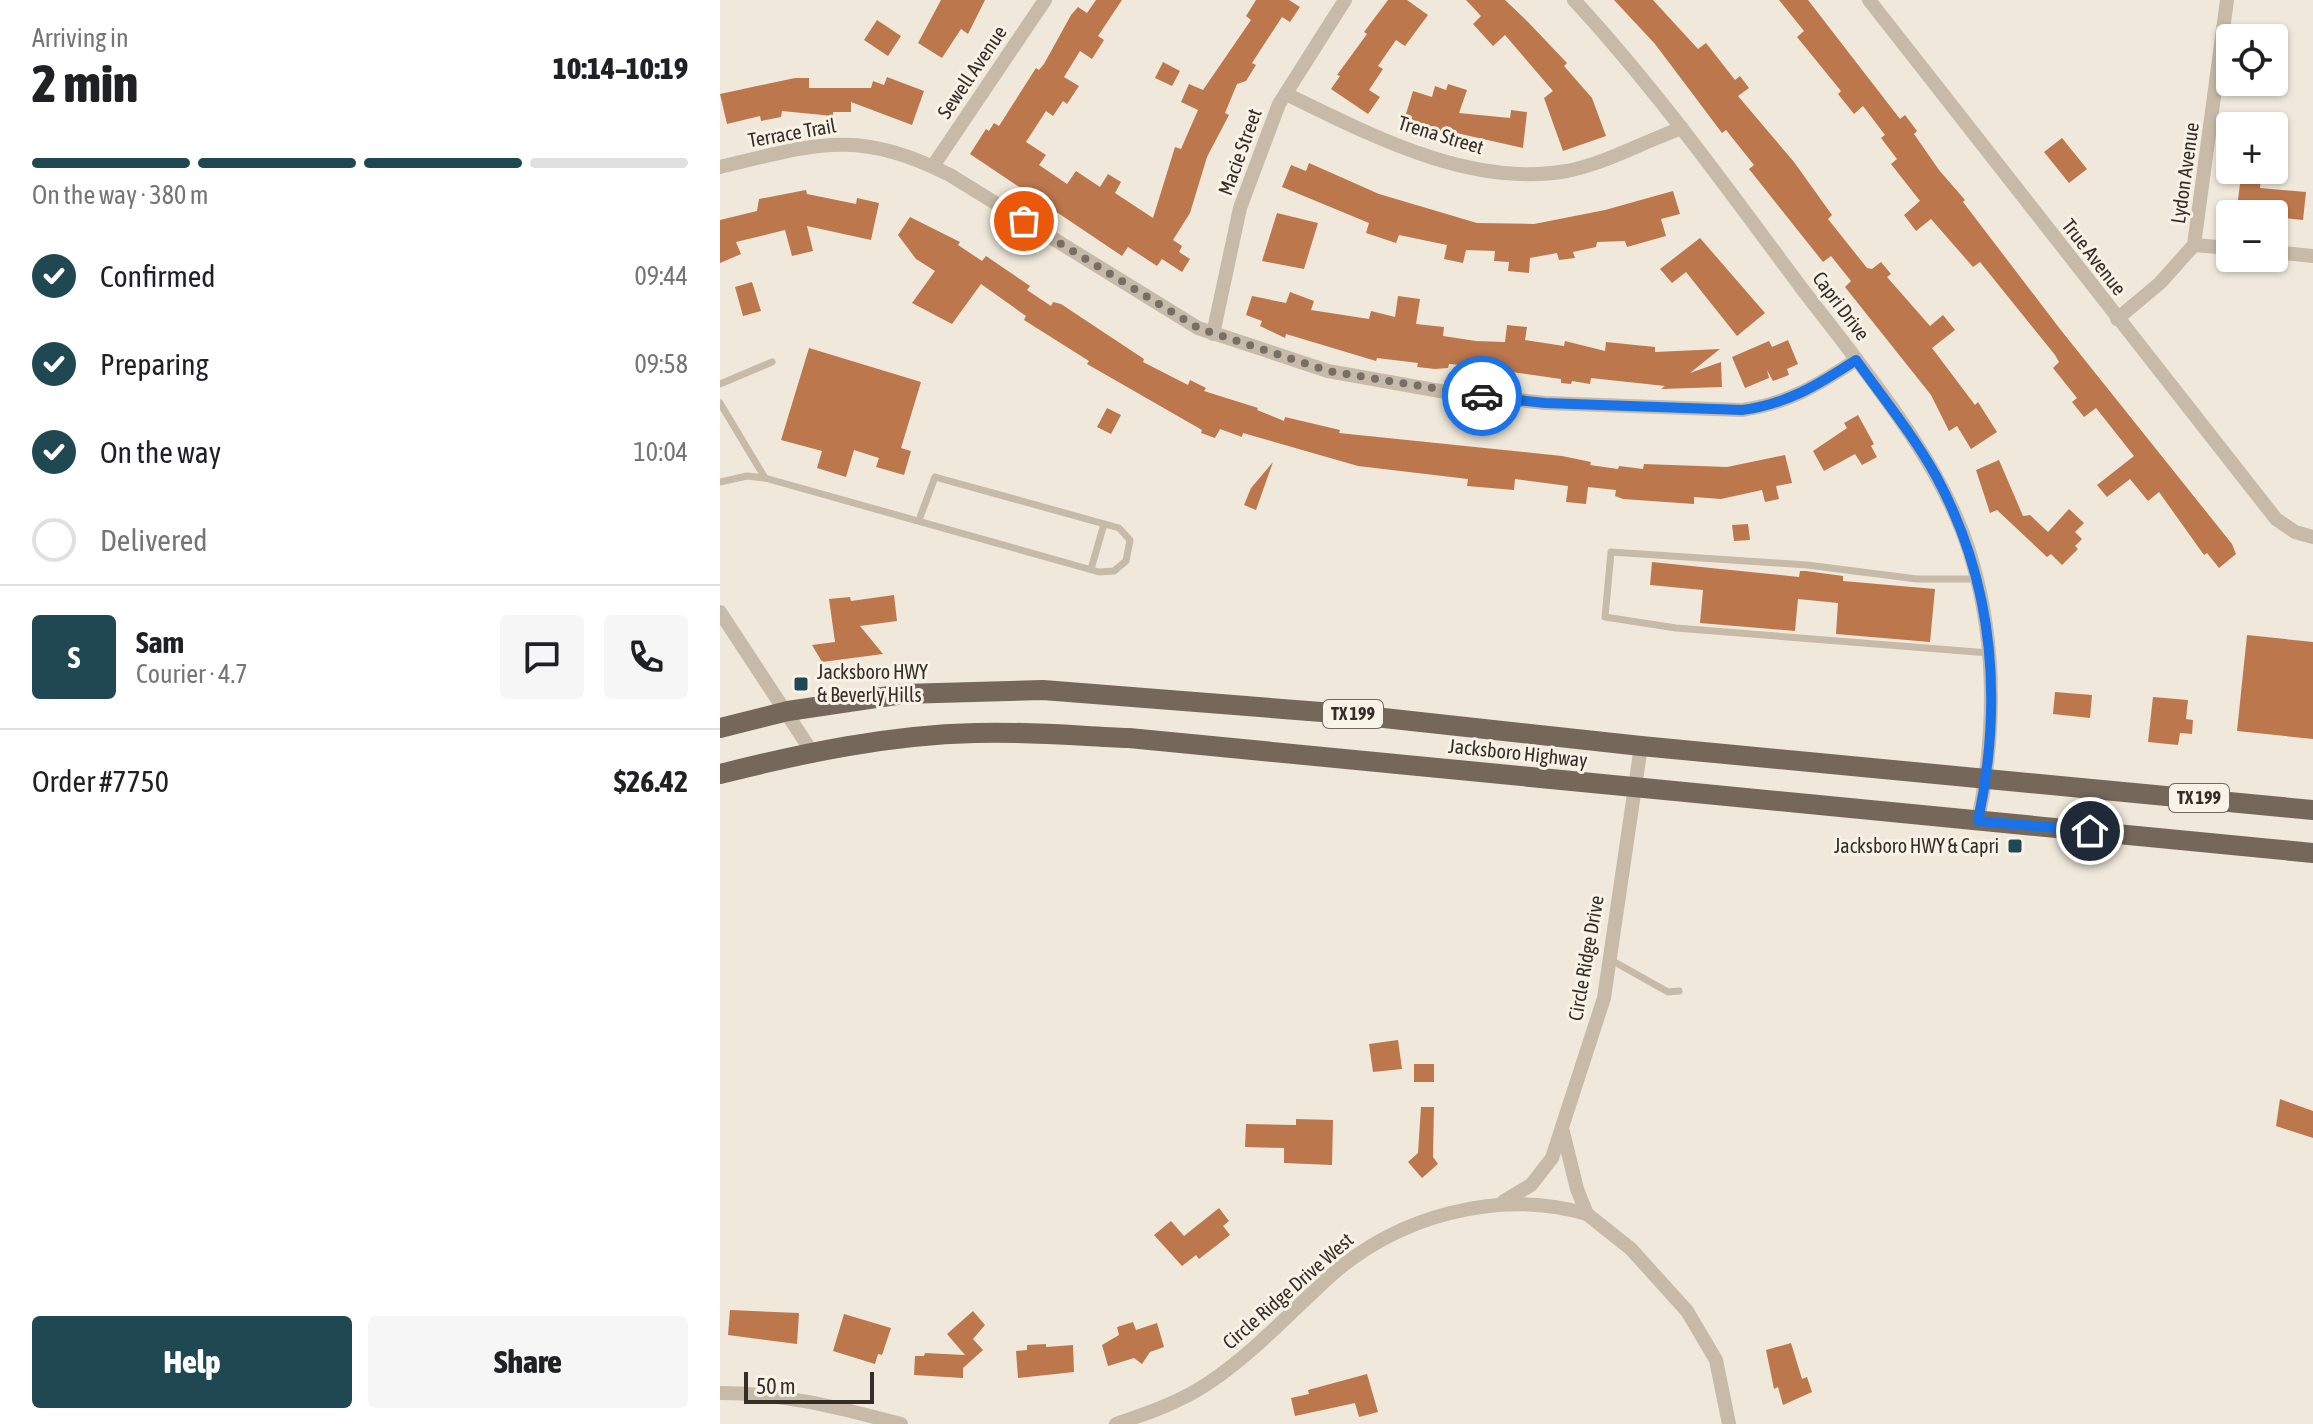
<!DOCTYPE html>
<meta charset="utf-8">
<style>
body{margin:0;font-family:"Asap Condensed",sans-serif;background:#f6f6f6;color:#202124;height:100vh;display:flex;flex-direction:column;font-size:30px;white-space:nowrap}
*{box-sizing:border-box;margin:0}
p{font-size:26px;color:#757577}
.icon{flex:none;width:44px;height:44px;fill:none;stroke:currentColor;stroke-width:2;stroke-linecap:round;stroke-linejoin:round}
.map{position:relative;flex:1;overflow:hidden}
.panel{display:flex;flex-direction:column;background:#fff;width:720px}
.panel>*{flex:none}
.buttons{position:absolute;left:1496px;top:24px;display:grid;gap:16px}
.buttons a{display:grid;place-items:center;width:72px;height:72px;border-radius:8px;background:#fff;box-shadow:0 2px 6px #0004;font-size:40px}
.scale{position:absolute;left:24px;bottom:20px;width:130px;box-sizing:border-box;padding-left:8px;border:4px solid #342d28;border-top:0;font-size:22px;line-height:28px;white-space:nowrap;color:#342d28;-webkit-text-stroke:6px #f8f2e7;paint-order:stroke}
.pin{position:absolute;display:grid;place-items:center;width:68px;height:68px;color:#fff;margin:-34px;border:4px solid #fff;border-radius:50%;box-shadow:0 2px 8px #0007}
.courier{position:absolute;display:grid;place-items:center;width:80px;height:80px;margin:-40px;border:6px solid #1a73e8;border-radius:50%;background:#fff;color:#222;box-shadow:0 2px 10px #0007}
.head em{font-style:normal;font-weight:800}
.head div{display:flex;flex-direction:column-reverse}
.head{display:flex;align-items:center;justify-content:space-between;height:136px;padding:0 32px}
h1{font-size:52px;font-weight:800;line-height:60px}
.bar{display:grid;grid-template-columns:repeat(4,1fr);gap:12px 8px;align-content:center;height:96px;padding:0 32px}
.bar i{height:10px;border-radius:6px;background:#e0e0e0}
.bar .current{background:#204852}
.bar p{grid-column:span 4}
.line{display:flex;align-items:center;gap:20px;padding:0 32px;border-top:2px solid #e0e0e0}
.line div{flex:1}
.round{display:grid;place-items:center;flex:none;width:84px;height:84px;border-radius:8px;background:#f6f6f6}
ol{padding:0 32px;list-style:none}
li{display:flex;align-items:center;gap:24px;height:88px}
li p{margin-inline-start:auto}
li .icon{padding:8px;border-radius:50%;background:#204852;color:#fff;stroke-width:4}
li:last-child{color:#757577}
li i{width:44px;height:44px;border:4px solid #e0e0e0;border-radius:50%}
.action{display:flex;gap:16px;margin-top:auto;padding:16px 32px}
.action a{flex:1;height:92px;border-radius:8px;background:#204852;color:#fff;font-size:32px;font-weight:800;line-height:92px;text-align:center}
.action a+a{background:#f6f6f6;color:#202124}
main{display:flex;flex:1;min-height:0}
.map>svg:first-child{display:block}
.building{fill:#bd774c}
.lines{fill:none;stroke-linecap:round;stroke-linejoin:round}
.service{stroke:#c7baa8;stroke-width:7}
.minor{stroke:#c7baa8;stroke-width:14}
.primary{stroke:#75675a;stroke-width:20}
.done{stroke:#766f67;stroke-width:8;stroke-dasharray:0 14.4}
.route{stroke:#1a73e8;stroke-width:10}
.poi-dot{fill:#204852;stroke:#f8f2e7;stroke-width:3}
.labels{text-anchor:middle;stroke-width:6;stroke-linejoin:round;paint-order:stroke}
.shield{fill:#f8f2e7;stroke:#6f6861;stroke-width:2}
.shield-label{font-size:18px;font-weight:bold;fill:#342d28}
.street-label{font-size:20px;fill:#342d28;stroke:#f8f2e7}
.poi-label{font-size:20px;fill:#342d28;stroke:#f8f2e7;text-anchor:start}
</style>
<main>
<section class="panel">
<div class="head"><div><h1>2 min</h1><p>Arriving in</p></div><em>10:14–10:19</em></div>
<div class="bar"><i class="current"></i><i class="current"></i><i class="current"></i><i></i><p>On the way · 380 m</p></div>
<ol>
<li><svg class="icon" aria-label="check" viewBox="0 0 24 24"><path d="M5 12l5 5 9-10"/></svg>Confirmed<p>09:44</p></li>
<li><svg class="icon" aria-label="check" viewBox="0 0 24 24"><path d="M5 12l5 5 9-10"/></svg>Preparing<p>09:58</p></li>
<li><svg class="icon" aria-label="check" viewBox="0 0 24 24"><path d="M5 12l5 5 9-10"/></svg>On the way<p>10:04</p></li>
<li><i></i>Delivered</li>
</ol>
<div class="line" style="height:144px"><b class="round" style="background:#204852;color:#fff">S</b><div><b>Sam</b><p>Courier · 4.7</p></div><a class="round"><svg class="icon" aria-label="chat" viewBox="0 0 24 24"><path d="M4 5h16v11H9l-5 4z"/></svg></a><a class="round"><svg class="icon" aria-label="phone" viewBox="0 0 24 24"><path d="M5 4h4l2 5-3 2q2 4 5 5l2-3 5 2v4C11 20 4 13 5 4z"/></svg></a></div>
<div class="line" style="height:104px"><div>Order #7750</div><b>$26.42</b></div>
<div class="action"><a>Help</a><a>Share</a></div>
</section>
<div class="map">
<svg width="1593" height="1424" viewBox="0 0 1593 1424">
<rect width="100%" height="100%" fill="#f0e9db"/>
<g class="building">
<polygon points="221,0 265,0 248,34 241,29 222,58 198,43"/>
<polygon points="376,0 402,0 378,36 384,40 372,59 360,51 344,77 359,86 347,104 343,101 333,116 326,111 306,142 326,155 319,165 347,184 356,171 380,187 388,174 401,182 395,193 433,218 455,147 461,149 478,110 461,102 469,84 483,90 531,20 526,16 536,0 569,0 580,7 570,22 562,17 532,63 536,65 526,81 517,84 505,113 509,115 487,157 470,213 453,240 462,246 459,252 470,259 462,272 442,259 437,266 408,247 402,256 250,154 266,129 269,131 274,123 279,126 316,68 319,70 324,64 351,15 358,7 367,13"/>
<polygon points="668,0 687,0 708,15 685,46 676,40 658,66 663,69 649,90 660,97 648,114 611,89 620,76 617,75 647,34 644,32"/>
<polygon points="746,0 785,0 808,22 847,63 844,66 872,98 886,136 843,151 824,98 833,91 785,35 773,46 753,24 761,16"/>
<polygon points="894,0 933,0 978,49 986,43 1015,80 1020,76 1029,88 1018,96 1074,162 1112,215 1108,219 1147,268 1152,269 1161,262 1171,274 1167,277 1210,326 1223,315 1235,330 1212,348 1255,405 1258,402 1277,432 1251,449 1237,426 1229,431 1211,395 1125,287 1131,281 1111,256 1103,262 1029,169 1034,165 1006,130 1002,133 935,44"/>
<polygon points="1059,0 1088,0 1180,119 1185,115 1197,131 1194,134 1219,170 1245,200 1243,202 1340,329 1512,544 1516,554 1499,568 1487,553 1484,555 1439,492 1428,501 1410,479 1387,497 1377,485 1414,456 1376,408 1364,417 1352,402 1357,398 1333,368 1339,362 1335,355 1260,262 1253,267 1211,219 1196,231 1184,215 1200,201 1171,164 1177,159 1161,138 1165,135 1143,106 1134,114 1118,94 1121,91 1077,37 1084,31"/>
<polygon points="157,20 181,36 168,56 144,40"/>
<polygon points="443,62 460,71 452,86 435,78"/>
<polygon points="167,77 204,91 192,125 131,102 131,112 113,112 113,116 62,111 61,117 41,121 40,116 7,124 0,94 75,78 89,78 89,88 151,88 153,81 164,85"/>
<polygon points="728,84 747,90 739,113 790,118 791,110 807,112 803,148 723,130 722,133 685,117 693,91 712,97 715,86 726,90"/>
<polygon points="1342,138 1367,169 1349,183 1324,152"/>
<polygon points="589,163 659,194 757,223 814,224 885,210 953,191 960,214 941,219 946,236 907,247 905,241 877,242 876,247 853,252 855,258 839,260 837,253 810,258 809,273 788,271 789,262 774,261 775,251 746,250 743,263 724,259 727,245 679,235 676,243 646,233 649,223 562,187 571,165 586,171"/>
<polygon points="1521,177 1541,178 1540,188 1586,192 1583,220 1555,217 1556,214 1516,214"/>
<polygon points="86,190 87,194 136,204 137,198 159,203 151,240 87,226 93,251 72,256 65,230 16,242 21,254 0,263 0,220 37,211 39,199"/>
<polygon points="557,213 598,223 584,269 542,261"/>
<polygon points="190,217 240,242 238,245 262,261 266,256 310,286 307,290 331,306 333,302 341,304 424,359 423,362 468,385 470,380 486,388 484,391 538,408 537,410 564,421 565,417 620,430 619,433 842,456 871,462 870,465 898,469 899,466 923,469 924,464 1007,467 1065,455 1072,483 1056,486 1059,499 1045,502 1042,490 1001,499 974,497 974,504 903,499 895,496 896,490 868,487 866,504 846,502 848,486 795,479 794,490 747,486 748,479 638,466 523,433 522,437 500,429 495,438 481,433 482,430 367,364 369,361 304,320 306,316 261,284 232,324 192,303 215,271 196,259 178,235"/>
<polygon points="980,238 1045,313 1017,336 966,272 952,283 940,269"/>
<polygon points="32,282 41,311 23,316 15,287"/>
<polygon points="570,292 594,301 591,310 649,319 651,311 675,317 678,296 700,299 696,324 724,327 723,336 756,341 785,342 787,325 807,327 805,340 844,346 845,341 885,351 886,342 935,347 935,352 1000,349 970,373 1001,362 1002,387 941,389 945,386 871,378 870,384 852,381 851,384 841,383 841,379 792,372 766,372 766,367 729,364 728,368 715,369 697,367 698,363 657,358 656,361 566,334 565,338 540,326 542,321 526,315 532,296 566,303"/>
<polygon points="1068,340 1078,364 1067,369 1069,375 1053,381 1047,370 1049,378 1025,388 1012,357 1049,341 1052,347"/>
<polygon points="89,348 201,382 181,448 191,451 184,475 156,467 159,458 134,450 126,477 97,468 102,451 61,440"/>
<polygon points="387,408 401,415 391,434 377,427"/>
<polygon points="1138,415 1154,444 1151,446 1157,457 1142,465 1135,454 1104,471 1093,451 1127,428 1124,423"/>
<polygon points="1279,460 1303,516 1310,515 1328,532 1349,509 1364,523 1355,532 1362,539 1355,546 1358,549 1342,565 1331,554 1327,557 1277,510 1270,513 1256,470"/>
<polygon points="553,462 536,510 524,505 531,488"/>
<polygon points="1028,524 1030,540 1014,541 1012,525"/>
<polygon points="932,562 1079,577 1080,571 1086,571 1123,576 1123,581 1215,589 1210,642 1116,634 1118,603 1078,599 1075,631 980,623 983,590 930,585"/>
<polygon points="174,595 177,621 140,626 163,654 102,662 92,645 115,642 109,599 130,597 131,601"/>
<polygon points="1527,635 1593,642 1593,739 1517,731"/>
<polygon points="1335,692 1372,695 1370,718 1333,714"/>
<polygon points="1433,697 1468,700 1466,719 1473,720 1472,734 1460,733 1458,745 1428,742"/>
<polygon points="678,1040 682,1069 653,1072 649,1044"/>
<rect x="694" y="1064" width="20" height="18"/>
<polygon points="1560,1099 1593,1111 1593,1138 1556,1126"/>
<polygon points="701,1107 714,1107 713,1157 718,1164 702,1178 688,1162 698,1153"/>
<polygon points="576,1119 613,1120 612,1165 564,1163 564,1148 525,1147 526,1124 576,1125"/>
<polygon points="499,1208 509,1221 503,1226 510,1235 479,1259 476,1255 462,1266 434,1235 451,1221 464,1236"/>
<polygon points="10,1310 79,1313 77,1344 8,1335"/>
<polygon points="253,1311 265,1325 253,1339 263,1350 243,1368 243,1378 194,1375 195,1356 204,1356 205,1353 245,1355 227,1334"/>
<polygon points="124,1314 171,1328 162,1355 158,1354 155,1364 113,1351"/>
<polygon points="413,1322 416,1330 437,1323 444,1347 430,1352 422,1364 414,1358 388,1366 382,1345 399,1335 397,1327"/>
<polygon points="1071,1343 1082,1379 1087,1377 1092,1392 1063,1405 1058,1387 1054,1389 1046,1350"/>
<polygon points="326,1344 326,1347 353,1345 354,1372 298,1378 296,1351 307,1350 307,1345"/>
<polygon points="647,1374 658,1412 639,1417 635,1403 575,1416 571,1398 589,1394 588,1390"/>
</g>
<g class="lines">
<g class="service">
<polyline points="0,384 52,362"/>
<polyline points="0,403 45,478"/>
<polyline points="0,482 27,476 45,478 379,572 394,571 406,561 410,540 399,528 215,477 199,520"/>
<polyline points="371,569 384,524"/>
<polyline points="1256,579 1197,579 1087,565 891,552 885,617 956,628 1269,653"/>
<polyline points="891,960 948,992 959,991"/>
</g>
<g class="minor">
<path d="M854,0c83,90 153,188 226,286 60,79 143,175 171,271 26,87 25,175 7,264"/>
<polyline points="1149,0 1556,519 1575,532 1593,537"/>
<path d="M566,94c85,41 183,94 281,77 40,-8 76,-29 115,-43"/>
<polyline points="213,166 325,0"/>
<path d="M0,167c97,-23 136,-39 230,8l248,153 130,43 112,20 105,12 197,7c45,-6 76,-25 114,-50"/>
<polyline points="1474,245 1510,248"/>
<polyline points="1554,252 1593,256"/>
<polyline points="1397,319 1440,283 1474,245 1507,0"/>
<polyline points="493,334 520,208 559,104 625,0"/>
<polyline points="0,612 92,752"/>
<polyline points="843,1132 857,1189 867,1214 911,1249 967,1311 996,1360 1009,1424"/>
<polyline points="784,1201 811,1185 832,1158 884,998 921,746"/>
<path d="M0,1393c63,0 121,15 181,31"/>
<path d="M396,1424c32,-11 65,-22 94,-42 44,-30 79,-68 118,-104 69,-62 170,-90 259,-64"/>
</g>
<g class="primary">
<polyline points="0,728 68,711 183,694 323,690 627,714 921,746 1593,810"/>
<path d="M0,774c84,-21 168,-39 255,-41 51,-2 103,3 154,5l1184,115"/>
</g>
</g>
<g class="lines">
<polyline class="done" points="304,221 478,328 608,371 762,396"/>
<path class="route" d="M762,396l63,7 197,7c45,-6 76,-25 114,-50 27,38 58,76 80,116 59,109 67,225 42,345l112,10"/>
</g>
<g class="poi-dot">
<rect x="73" y="676" width="16" height="16" rx="4"/>
<rect x="1287" y="838" width="16" height="16" rx="4"/>
</g>
<g class="labels">
<g class="shield">
<rect x="603" y="700" width="60" height="28" rx="6"/>
<rect x="1449" y="784" width="60" height="28" rx="6"/>
</g>
<g class="shield-label">
<text x="633" y="720">TX 199</text>
<text x="1479" y="804">TX 199</text>
</g>
<g class="street-label">
<text transform="translate(252 72) rotate(-56)" y="7">Sewell Avenue</text>
<text transform="translate(72 133) rotate(-10)" y="7">Terrace Trail</text>
<text transform="translate(721 135) rotate(17)" y="7">Trena Street</text>
<text transform="translate(520 152) rotate(-70)" y="7">Macie Street</text>
<text transform="translate(1465 173) rotate(-82)" y="7">Lydon Avenue</text>
<text transform="translate(1374 257) rotate(52)" y="7">True Avenue</text>
<text transform="translate(1121 306) rotate(53)" y="7">Capri Drive</text>
<text transform="translate(798 753) rotate(6)" y="7">Jacksboro Highway</text>
<text transform="translate(866 958) rotate(-80)" y="7">Circle Ridge Drive</text>
<text transform="translate(568 1291) rotate(-41)" y="7">Circle Ridge Drive West</text>
</g>
<g class="poi-label">
<text x="97" y="679">Jacksboro HWY<tspan x="97" dy="23">&amp; Beverly Hills</tspan></text>
<text x="1279" y="853" text-anchor="end">Jacksboro HWY &amp; Capri</text>
</g>
</g>
</svg>
<div class="buttons">
<a><svg class="icon" aria-label="locate" viewBox="0 0 24 24"><circle cx="12" cy="12" r="6"/><path d="M12 2v4M12 18v4M2 12h4M18 12h4"/></svg></a>
<a>+</a>
<a>−</a>
</div>
<div class="scale">50 m</div>
<div class="pin" style="left:304px;top:221px;background:#ea580c"><svg class="icon" aria-label="bag" viewBox="0 0 24 24"><path d="M5 8h14l-1 12H6zM9 8a3 3 0 0 1 6 0"/></svg></div>
<div class="pin" style="left:1370px;top:831px;background:#1f2937"><svg class="icon" aria-label="home" viewBox="0 0 24 24"><path d="M3 11l9-7 9 7M6 9v11h12V9"/></svg></div>
<div class="courier" style="left:762px;top:396px"><svg class="icon" aria-label="car" viewBox="0 0 24 24"><path d="M5 17H2v-5l4-1 3-4h7l3 4 3 1v5h-3M9 17h6M6 11h13"/><circle cx="7" cy="17" r="2"/><circle cx="17" cy="17" r="2"/></svg></div>
</div>
</main>
